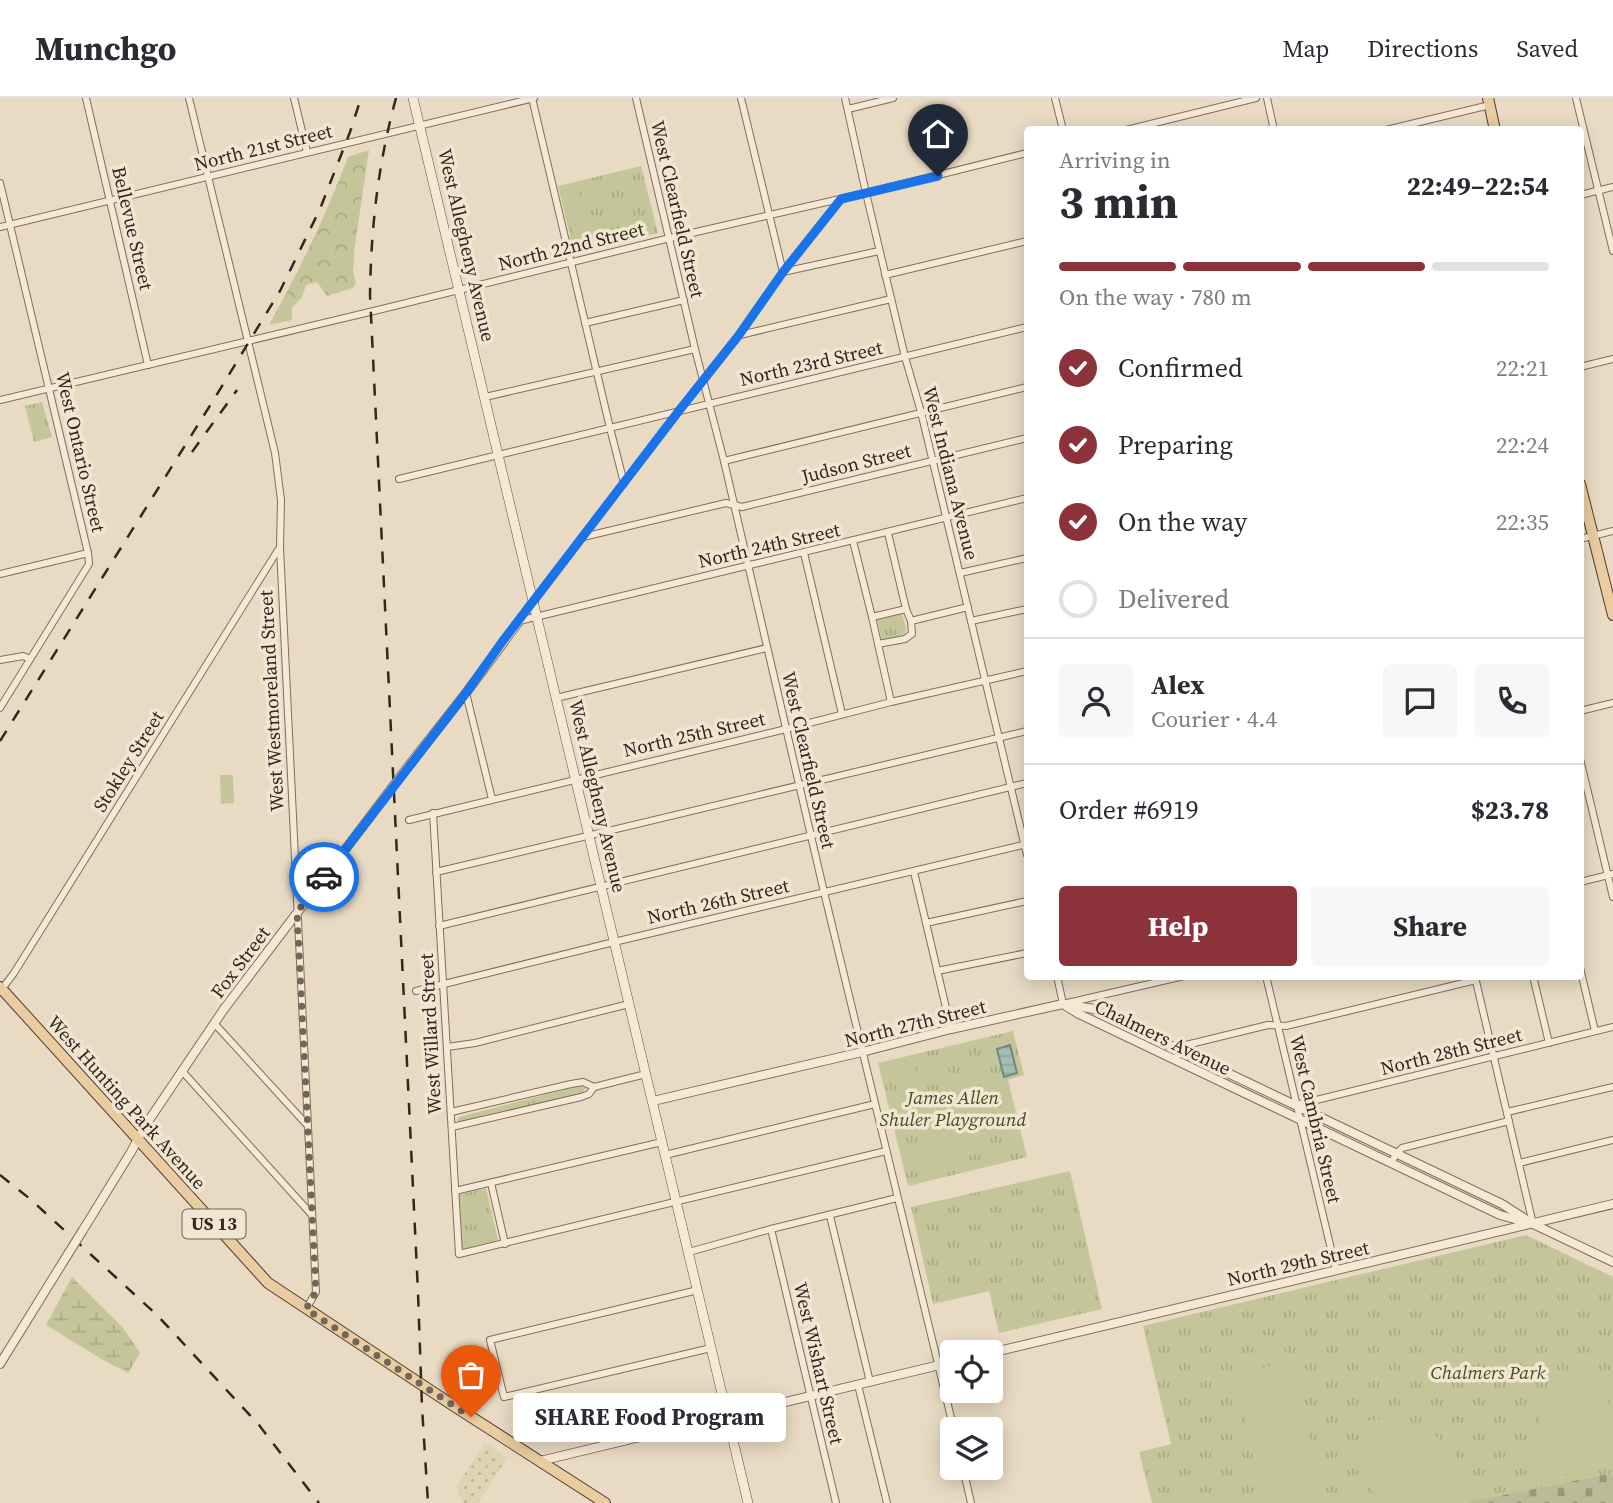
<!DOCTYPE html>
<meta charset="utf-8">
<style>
body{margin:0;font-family:"Source Serif 4",serif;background:#f7f7f7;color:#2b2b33;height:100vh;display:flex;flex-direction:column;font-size:26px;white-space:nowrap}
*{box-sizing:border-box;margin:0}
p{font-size:23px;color:#7c7c81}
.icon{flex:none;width:38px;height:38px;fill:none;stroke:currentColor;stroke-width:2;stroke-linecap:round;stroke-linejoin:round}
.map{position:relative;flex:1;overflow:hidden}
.details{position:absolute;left:1024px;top:28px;width:560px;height:854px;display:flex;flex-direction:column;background:#fff;border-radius:7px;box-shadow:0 4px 18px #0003}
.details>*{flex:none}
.fabs{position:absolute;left:940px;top:1242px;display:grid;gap:14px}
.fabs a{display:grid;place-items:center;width:63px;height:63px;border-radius:7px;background:#fff;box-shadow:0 4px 18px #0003;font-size:35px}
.pin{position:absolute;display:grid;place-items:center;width:60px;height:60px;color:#fff;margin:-72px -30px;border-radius:50% 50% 50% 0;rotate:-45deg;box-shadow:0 0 7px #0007}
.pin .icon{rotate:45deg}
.courier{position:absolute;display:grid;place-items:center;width:70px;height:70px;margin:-35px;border:5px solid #1a73e8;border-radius:50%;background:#fff;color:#222;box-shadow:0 2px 9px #0007}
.bubble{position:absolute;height:49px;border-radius:7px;background:#fff;box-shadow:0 4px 18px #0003;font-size:23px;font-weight:700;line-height:49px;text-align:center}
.head em{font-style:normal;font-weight:700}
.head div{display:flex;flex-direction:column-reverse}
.head{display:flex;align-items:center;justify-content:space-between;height:119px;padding:0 35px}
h1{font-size:46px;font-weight:700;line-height:52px}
.bar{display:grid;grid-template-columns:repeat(4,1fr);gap:10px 7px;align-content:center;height:84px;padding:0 35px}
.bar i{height:9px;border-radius:5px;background:#e1e1e2}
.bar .current{background:#8b323a}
.bar p{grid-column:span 4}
.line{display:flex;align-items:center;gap:18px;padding:0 35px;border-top:2px solid #e1e1e2}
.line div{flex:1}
.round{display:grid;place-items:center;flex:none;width:74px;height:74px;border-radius:7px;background:#f7f7f7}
ol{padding:0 35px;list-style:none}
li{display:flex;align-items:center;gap:21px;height:77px}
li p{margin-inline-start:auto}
li .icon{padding:7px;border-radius:50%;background:#8b323a;color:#fff;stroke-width:4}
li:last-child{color:#7c7c81}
li i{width:38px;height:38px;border:4px solid #e1e1e2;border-radius:50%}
.action{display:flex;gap:14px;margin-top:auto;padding:14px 35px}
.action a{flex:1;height:80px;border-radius:7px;background:#8b323a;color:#fff;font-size:28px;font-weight:700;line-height:80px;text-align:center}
.action a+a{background:#f7f7f7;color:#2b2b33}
header{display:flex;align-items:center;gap:42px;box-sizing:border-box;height:98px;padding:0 35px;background:#fff;border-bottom:2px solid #e1e1e2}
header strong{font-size:33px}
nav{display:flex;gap:38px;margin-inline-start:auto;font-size:24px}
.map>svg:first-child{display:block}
.farmland{fill:url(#farmland-dots)}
.grass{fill:url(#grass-tufts)}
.forest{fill:url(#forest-crowns)}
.wetland{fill:url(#wetland-marsh)}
.cemetery{fill:url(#cemetery-stones)}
.pitch{fill:#c4c699}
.water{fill:url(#water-rules);stroke:#6d8a80;stroke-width:2}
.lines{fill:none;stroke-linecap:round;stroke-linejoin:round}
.minor-casing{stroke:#826d5c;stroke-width:8}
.tertiary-casing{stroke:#826d5c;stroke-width:10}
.secondary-casing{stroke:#644f3f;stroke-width:10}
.primary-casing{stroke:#503c30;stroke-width:12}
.minor{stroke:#f5e9d6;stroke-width:6}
.tertiary{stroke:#f5e9d6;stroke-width:8}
.secondary{stroke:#f5e9d6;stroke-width:9}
.primary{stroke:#e9cc9f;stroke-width:10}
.rail{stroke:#33271e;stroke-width:2.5;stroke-dasharray:12 12;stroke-linecap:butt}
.tertiary-bridge-casing{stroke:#826d5c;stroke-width:10;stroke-linecap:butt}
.tertiary-bridge{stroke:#f5e9d6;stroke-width:8}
.done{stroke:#736658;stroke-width:7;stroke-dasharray:0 12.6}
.route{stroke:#1a73e8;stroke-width:9}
.labels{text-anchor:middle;stroke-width:7;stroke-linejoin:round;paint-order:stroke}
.shield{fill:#f1e6d2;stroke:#6c6054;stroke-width:2}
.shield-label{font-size:18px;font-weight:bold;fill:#33271e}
.street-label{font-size:19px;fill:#33271e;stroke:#f1e6d2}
.park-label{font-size:19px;font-style:italic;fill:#474e27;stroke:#f1e6d2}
</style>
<header>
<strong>Munchgo</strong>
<nav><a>Map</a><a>Directions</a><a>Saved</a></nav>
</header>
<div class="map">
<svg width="1613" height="1405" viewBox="0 0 1613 1405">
<defs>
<pattern id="farmland-dots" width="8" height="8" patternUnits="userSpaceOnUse" patternTransform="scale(1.75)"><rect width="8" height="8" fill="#ded3b2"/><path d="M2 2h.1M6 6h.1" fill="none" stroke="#bfb599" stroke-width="1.8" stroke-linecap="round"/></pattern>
<pattern id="grass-tufts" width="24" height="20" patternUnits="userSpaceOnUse" patternTransform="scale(1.75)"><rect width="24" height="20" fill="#c4c699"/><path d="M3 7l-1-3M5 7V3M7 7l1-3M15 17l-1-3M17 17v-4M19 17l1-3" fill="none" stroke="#a9aa83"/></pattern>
<pattern id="forest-crowns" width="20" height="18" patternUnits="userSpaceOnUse" patternTransform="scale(1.75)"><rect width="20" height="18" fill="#c4c699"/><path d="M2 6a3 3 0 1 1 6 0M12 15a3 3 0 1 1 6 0" fill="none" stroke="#a9aa83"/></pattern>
<pattern id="wetland-marsh" width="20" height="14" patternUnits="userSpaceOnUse" patternTransform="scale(1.75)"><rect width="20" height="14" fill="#c4c699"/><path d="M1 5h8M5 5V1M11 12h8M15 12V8" fill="none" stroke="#a9aa83"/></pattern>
<pattern id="cemetery-stones" width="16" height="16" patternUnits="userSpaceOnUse" patternTransform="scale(1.75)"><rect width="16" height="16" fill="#babc97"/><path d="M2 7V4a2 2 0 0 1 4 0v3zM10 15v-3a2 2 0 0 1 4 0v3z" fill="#98997b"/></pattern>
<pattern id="water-rules" width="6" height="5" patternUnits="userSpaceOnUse" patternTransform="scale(1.75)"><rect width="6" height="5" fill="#a5bdb4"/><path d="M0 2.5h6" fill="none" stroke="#8ea29a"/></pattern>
</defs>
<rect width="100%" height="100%" fill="#e9dbc3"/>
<polygon class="farmland" points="485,1345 507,1360 478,1405 463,1405 456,1389"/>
<g class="grass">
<polygon points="641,68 658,135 574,155 558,88"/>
<polygon points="42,304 52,339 34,344 25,308"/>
<polygon points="902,516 906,530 905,536 882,543 877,522"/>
<polygon points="220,677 233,677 234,705 221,706"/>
<polygon points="1013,933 1024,977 1008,982 1027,1059 908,1088 878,965"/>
<polygon points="579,988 586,990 581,996 461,1025 457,1023 459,1019"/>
<polygon points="1070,1073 1102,1211 999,1235 989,1193 933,1206 911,1109"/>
<polygon points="486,1090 498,1142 462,1151 458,1097"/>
<polygon points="1526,1137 1613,1179 1613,1375 1466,1405 1152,1405 1139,1354 1171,1346 1143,1228"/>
</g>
<path class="forest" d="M369,52l-15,102 -1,19 3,12 -3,5 -26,8 -10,-14 -11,3 -4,12 -10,11v12l-23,5c30,-54 57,-110 79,-168z"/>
<polygon class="wetland" points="72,1179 123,1230 140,1255 128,1275 103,1262 46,1227"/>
<polygon class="cemetery" points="1613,1375 1613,1405 1466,1405 1474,1403"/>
<g class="pitch">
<polygon points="577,86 592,150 577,153 561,89"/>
<polygon points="932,958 939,985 923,989 916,962"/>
<polygon points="914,963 920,990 904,994 898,966"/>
<polygon points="976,983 993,1052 927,1068 910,999"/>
<polygon points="1292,1263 1323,1393 1272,1405 1264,1405 1234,1276"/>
<path d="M1601,1274l12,50v41l-79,19c-12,-53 15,-97 67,-110z"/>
<path d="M1376,1321c49,-1 88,29 99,77l-28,7h-71l-19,-80z"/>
</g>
<polygon class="water" points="1010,947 1017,975 1004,979 997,951"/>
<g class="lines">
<g class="minor-casing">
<g id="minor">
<polyline points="86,0 148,267"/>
<polyline points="189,0 275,355 281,402 280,450 316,1194 306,1211"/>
<polyline points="294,0 307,54"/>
<polyline points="532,0 610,330 624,385"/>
<polyline points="636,0 695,251 724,363 824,794 954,1332"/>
<polyline points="741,0 783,174 879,153"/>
<polyline points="845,0 866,95 905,259 921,314 1027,757"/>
<polyline points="1055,0 1063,32"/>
<polyline points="1267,0 1274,32"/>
<polyline points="1576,0 1613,153"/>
<polyline points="848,11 893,0"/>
<polyline points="1126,32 1256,0"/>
<polyline points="1386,32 1490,7"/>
<polyline points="0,85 88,455 89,466 0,610"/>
<polyline points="1580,97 1613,89"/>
<polyline points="0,129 534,0"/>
<polyline points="885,177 1027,143"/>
<polyline points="585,225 684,202"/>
<polyline points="740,237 891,201"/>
<polyline points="1580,269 1613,261"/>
<polyline points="485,299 695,251"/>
<polyline points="0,302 378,212 670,140 866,95 1027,55"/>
<polyline points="724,363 1027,289"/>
<polyline points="399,381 1027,229"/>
<polyline points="583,439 726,405 742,409 1027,340"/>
<polyline points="1580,441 1613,433"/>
<polyline points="853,443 872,519 891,604"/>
<polyline points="804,455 842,616"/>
<polyline points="960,475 1027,460"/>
<polyline points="0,476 88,455"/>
<polyline points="534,503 678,314 739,237 783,174 841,101"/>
<polyline points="872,519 906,511"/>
<polyline points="519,523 1027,400"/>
<polyline points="911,523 968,509"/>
<polyline points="971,523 1027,511"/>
<polyline points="878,546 905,541 912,536 911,523 906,511 888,435"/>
<polyline points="0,562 23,558 30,561"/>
<polyline points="466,595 492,701"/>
<polyline points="556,600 767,550"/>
<polyline points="1580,613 1613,605"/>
<polyline points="1580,661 1613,799"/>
<polyline points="433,715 459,1156 886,1053"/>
<polyline points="409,722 786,631 891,604 1027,573"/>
<polyline points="436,774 1027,633"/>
<polyline points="914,774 951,931"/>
<polyline points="1580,784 1613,776"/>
<polyline points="926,825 1027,803"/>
<polyline points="439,828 1027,685"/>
<polyline points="1580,870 1595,933"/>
<polyline points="937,873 1027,855"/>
<polyline points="1057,878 1063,906 1184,878"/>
<polyline points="1266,878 1336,1172"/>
<polyline points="1533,878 1549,945"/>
<polyline points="1475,879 1533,1126"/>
<polyline points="2,891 14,875 278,452"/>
<polyline points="416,893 614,844 1027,746"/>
<polyline points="214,925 308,1028"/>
<polyline points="447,949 475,945 629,906"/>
<polyline points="1175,962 1180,952 1186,947 1268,927 1286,928 1476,882"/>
<polyline points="182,973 312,1117"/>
<polyline points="1296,1007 1613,929"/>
<polyline points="451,1014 571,986 583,984 594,989"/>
<polyline points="1507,1014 1613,989"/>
<polyline points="452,1029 581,999 589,996 594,989 646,976"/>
<polyline points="665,1057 875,1006"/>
<polyline points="1391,1065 1396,1056 1402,1050 1509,1023"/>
<polyline points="1519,1065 1613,1042"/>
<polyline points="491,1085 505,1146"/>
<polyline points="455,1093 662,1044"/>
<polyline points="830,1118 870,1284"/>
<polyline points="771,1131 836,1405"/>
<polyline points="689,1154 771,1131 897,1100"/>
<polyline points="698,1192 490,1242 504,1299 711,1250"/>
<polyline points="858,1287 887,1405"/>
<polyline points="963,1370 971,1405"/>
</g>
</g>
<g class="tertiary-casing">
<g id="tertiary">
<polyline points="407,670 466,595 534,503"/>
<polyline points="1066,908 1079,916 1500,1117 1525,1124"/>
<polyline points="653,1003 862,954 951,931 1063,906 1094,911 1502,1106 1533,1126 1613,1164"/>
<polyline points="83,1132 131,1054 145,1028 224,911 382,703"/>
<polyline points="990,1255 1613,1106"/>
<polyline points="0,1266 68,1156"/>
<polyline points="540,1363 952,1264"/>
</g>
</g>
<g class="secondary-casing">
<polyline id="secondary" points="413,0 748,1405"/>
</g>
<g class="primary-casing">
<g id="primary">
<polyline points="1488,0 1495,32"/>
<polyline points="1580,386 1613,517"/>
<polyline points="0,889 268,1185 454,1308 605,1405"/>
</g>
</g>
<use href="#minor" class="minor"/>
<use href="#tertiary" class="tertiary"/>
<use href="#secondary" class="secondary"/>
<use href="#primary" class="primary"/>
<g class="rail">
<path d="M396,0c-18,66 -25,129 -26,197l48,997 4,115 6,96"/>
<polyline points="192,354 237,292"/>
<polyline points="0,643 216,298 280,193 320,111 350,34 361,0"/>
<polyline points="0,1077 29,1100 157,1217 259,1327 319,1405"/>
</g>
<g class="tertiary-bridge-casing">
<g id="tertiary-bridge">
<polyline points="382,703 407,670"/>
<polyline points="68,1156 83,1132"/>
</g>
</g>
<use href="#tertiary-bridge" class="tertiary-bridge"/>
</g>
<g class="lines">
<polyline class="done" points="324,779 297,814 316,1194 306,1211 471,1319"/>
<polyline class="route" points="324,779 466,595 502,544 678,314 739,237 783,174 841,101 938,78"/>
</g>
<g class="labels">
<rect class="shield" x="182.5" y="1111.5" width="63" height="29" rx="5"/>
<g class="shield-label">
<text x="214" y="1132">US 13</text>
</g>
<g class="street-label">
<text transform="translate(263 49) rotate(-14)" y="7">North 21st Street</text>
<text transform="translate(678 111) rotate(77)" y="7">West Clearfield Street</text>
<text transform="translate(133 130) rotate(77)" y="7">Bellevue Street</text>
<text transform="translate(467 147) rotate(77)" y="7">West Allegheny Avenue</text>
<text transform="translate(571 148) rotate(-14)" y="7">North 22nd Street</text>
<text transform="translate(811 265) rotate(-13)" y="7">North 23rd Street</text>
<text transform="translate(81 354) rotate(77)" y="7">West Ontario Street</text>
<text transform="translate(856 365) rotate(-14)" y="7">Judson Street</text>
<text transform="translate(951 375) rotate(76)" y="7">West Indiana Avenue</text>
<text transform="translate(769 447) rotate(-13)" y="7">North 24th Street</text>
<text transform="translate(271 603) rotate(-93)" y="7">West Westmoreland Street</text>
<text transform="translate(694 636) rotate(-13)" y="7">North 25th Street</text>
<text transform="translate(809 662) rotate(77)" y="7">West Clearfield Street</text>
<text transform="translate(128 663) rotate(-58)" y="7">Stokley Street</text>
<text transform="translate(598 698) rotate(77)" y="7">West Allegheny Avenue</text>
<text transform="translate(718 803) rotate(-13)" y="7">North 26th Street</text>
<text transform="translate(240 864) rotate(-53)" y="7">Fox Street</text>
<text transform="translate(915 925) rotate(-14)" y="7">North 27th Street</text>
<text transform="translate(430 936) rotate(-93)" y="7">West Willard Street</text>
<text transform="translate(1163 939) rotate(26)" y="7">Chalmers Avenue</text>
<text transform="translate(1451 953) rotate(-14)" y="7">North 28th Street</text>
<text transform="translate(127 1004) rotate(48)" y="7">West Hunting Park Avenue</text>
<text transform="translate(1316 1021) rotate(77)" y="7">West Cambria Street</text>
<text transform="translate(1298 1165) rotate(-13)" y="7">North 29th Street</text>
<text transform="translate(819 1265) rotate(77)" y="7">West Wishart Street</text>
</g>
<g class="park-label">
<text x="953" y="1006">James Allen<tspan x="953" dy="22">Shuler Playground</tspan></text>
<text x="1488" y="1281">Chalmers Park</text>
</g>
</g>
</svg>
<div class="fabs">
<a><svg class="icon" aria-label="locate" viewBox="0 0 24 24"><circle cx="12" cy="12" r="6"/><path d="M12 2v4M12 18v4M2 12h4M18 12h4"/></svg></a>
<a><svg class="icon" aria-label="layers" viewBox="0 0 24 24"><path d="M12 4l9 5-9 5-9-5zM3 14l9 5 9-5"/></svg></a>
</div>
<div class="pin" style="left:471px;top:1319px;background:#ea580c"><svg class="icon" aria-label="bag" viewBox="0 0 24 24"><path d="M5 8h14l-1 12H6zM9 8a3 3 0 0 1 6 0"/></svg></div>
<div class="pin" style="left:938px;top:78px;background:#1f2937"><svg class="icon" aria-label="home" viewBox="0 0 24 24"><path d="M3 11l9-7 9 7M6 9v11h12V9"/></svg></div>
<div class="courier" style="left:324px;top:779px"><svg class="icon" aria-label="car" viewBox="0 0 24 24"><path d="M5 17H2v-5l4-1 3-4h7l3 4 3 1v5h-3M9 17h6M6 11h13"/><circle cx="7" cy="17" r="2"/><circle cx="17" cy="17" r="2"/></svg></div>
<div class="bubble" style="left:513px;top:1295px;width:273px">SHARE Food Program</div>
<section class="details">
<div class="head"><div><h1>3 min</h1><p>Arriving in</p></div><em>22:49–22:54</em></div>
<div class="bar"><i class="current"></i><i class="current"></i><i class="current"></i><i></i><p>On the way · 780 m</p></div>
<ol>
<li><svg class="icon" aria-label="check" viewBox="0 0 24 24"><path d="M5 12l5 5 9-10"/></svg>Confirmed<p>22:21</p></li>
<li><svg class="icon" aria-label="check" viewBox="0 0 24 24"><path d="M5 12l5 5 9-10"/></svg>Preparing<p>22:24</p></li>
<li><svg class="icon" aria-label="check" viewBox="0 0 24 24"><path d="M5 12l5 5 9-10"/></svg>On the way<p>22:35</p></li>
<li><i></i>Delivered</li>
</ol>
<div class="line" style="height:126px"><a class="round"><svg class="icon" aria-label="person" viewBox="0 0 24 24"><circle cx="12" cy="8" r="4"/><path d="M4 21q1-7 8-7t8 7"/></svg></a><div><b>Alex</b><p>Courier · 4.4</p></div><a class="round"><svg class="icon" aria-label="chat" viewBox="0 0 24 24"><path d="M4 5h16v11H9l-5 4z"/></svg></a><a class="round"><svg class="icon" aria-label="phone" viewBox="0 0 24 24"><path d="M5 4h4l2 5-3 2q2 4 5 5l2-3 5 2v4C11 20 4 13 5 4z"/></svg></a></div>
<div class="line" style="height:91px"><div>Order #6919</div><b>$23.78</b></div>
<div class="action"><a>Help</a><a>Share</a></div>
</section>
</div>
